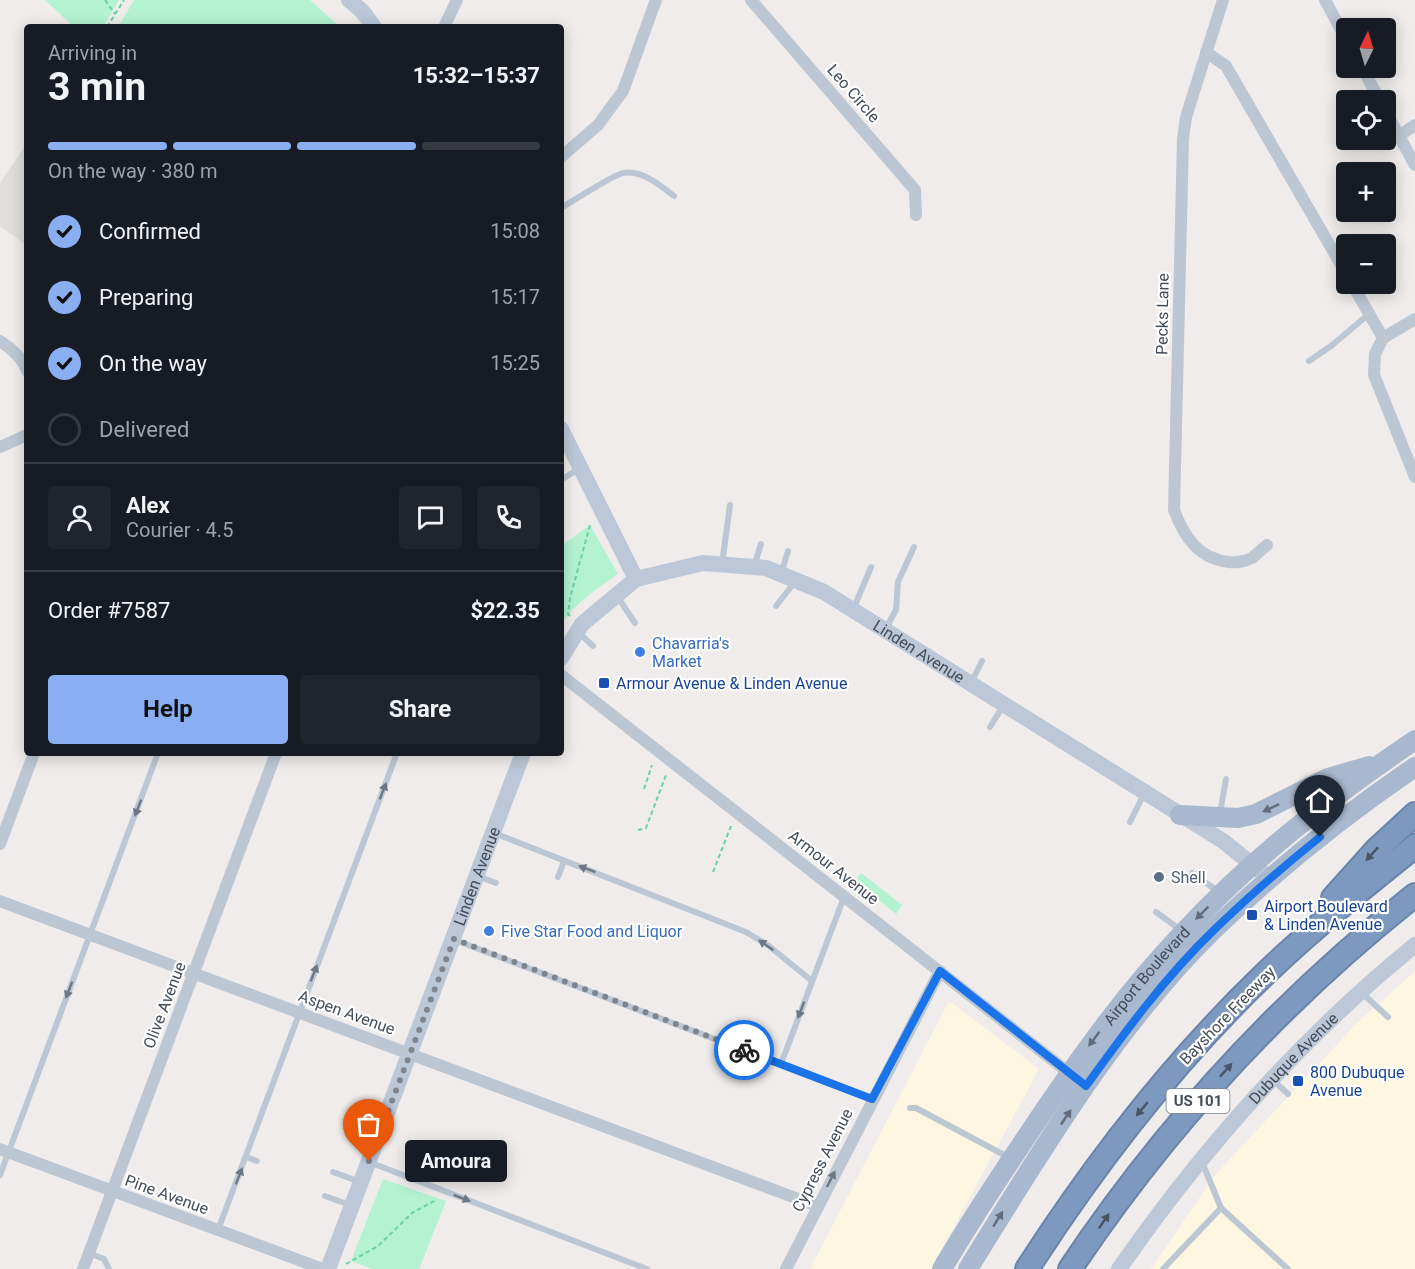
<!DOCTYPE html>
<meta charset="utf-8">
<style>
body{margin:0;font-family:Roboto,sans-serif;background:#20242c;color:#f1f3f6;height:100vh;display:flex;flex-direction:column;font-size:22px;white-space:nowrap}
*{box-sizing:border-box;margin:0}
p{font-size:20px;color:#9ea1a6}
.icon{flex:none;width:33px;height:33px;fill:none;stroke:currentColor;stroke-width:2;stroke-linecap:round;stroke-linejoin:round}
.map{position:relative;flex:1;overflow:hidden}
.drawer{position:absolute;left:24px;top:24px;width:540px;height:732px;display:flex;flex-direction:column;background:#171b24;border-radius:6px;box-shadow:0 3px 15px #0003}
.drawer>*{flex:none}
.needle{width:39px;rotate:5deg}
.buttons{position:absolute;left:1336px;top:18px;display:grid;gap:12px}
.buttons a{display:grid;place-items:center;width:60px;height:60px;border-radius:6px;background:#171b24;box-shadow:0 3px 15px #0003;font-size:30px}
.pin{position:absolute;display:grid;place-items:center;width:51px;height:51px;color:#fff;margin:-62px -26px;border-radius:50% 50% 50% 0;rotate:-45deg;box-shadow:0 0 6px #0007}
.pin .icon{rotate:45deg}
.courier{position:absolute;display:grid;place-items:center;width:60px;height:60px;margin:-30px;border:4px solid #1a73e8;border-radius:50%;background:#fff;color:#222;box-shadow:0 2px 8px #0007}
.bubble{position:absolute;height:42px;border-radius:6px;background:#171b24;box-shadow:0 3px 15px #0003;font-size:20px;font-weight:700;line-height:42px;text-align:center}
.overview em{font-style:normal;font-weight:700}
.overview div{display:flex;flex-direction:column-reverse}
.overview{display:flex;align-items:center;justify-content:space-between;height:102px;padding:0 24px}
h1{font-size:39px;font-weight:700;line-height:45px}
.bar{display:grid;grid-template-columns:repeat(4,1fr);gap:9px 6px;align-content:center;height:72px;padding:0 24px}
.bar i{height:8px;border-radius:4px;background:#363941}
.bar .active{background:#89aef1}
.bar p{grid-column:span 4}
.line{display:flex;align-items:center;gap:15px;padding:0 24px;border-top:2px solid #363941}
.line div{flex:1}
.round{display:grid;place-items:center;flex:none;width:63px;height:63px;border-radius:6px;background:#20242c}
ol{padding:0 24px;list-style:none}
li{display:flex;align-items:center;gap:18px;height:66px}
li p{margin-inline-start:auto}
li .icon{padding:6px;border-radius:50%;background:#89aef1;color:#111;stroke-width:4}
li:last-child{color:#9ea1a6}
li i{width:33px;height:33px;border:3px solid #363941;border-radius:50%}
.button{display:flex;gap:12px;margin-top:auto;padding:12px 24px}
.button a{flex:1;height:69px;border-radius:6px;background:#89aef1;color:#111;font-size:24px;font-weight:700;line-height:69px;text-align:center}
.button a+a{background:#20242c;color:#f1f3f6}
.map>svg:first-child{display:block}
.commercial{fill:#fdf7e1}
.education{fill:#e0dddd}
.green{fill:#b4f2d1}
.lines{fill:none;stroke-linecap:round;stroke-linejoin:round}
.highway-casing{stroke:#6a84ab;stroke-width:26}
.path{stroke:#6ad2a7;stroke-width:2;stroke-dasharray:4.5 3;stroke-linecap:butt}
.lane{stroke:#bdc7d3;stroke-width:6}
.street{stroke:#bdc7d3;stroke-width:12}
.secondary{stroke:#bcc7d7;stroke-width:16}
.primary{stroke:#a8b8ce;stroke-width:20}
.highway{stroke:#7e99c0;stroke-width:22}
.oneway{fill:#6e7884}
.oneway2{fill:#616d7d}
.oneway3{fill:#495564}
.done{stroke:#7f858d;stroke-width:6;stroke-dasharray:0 10.8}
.route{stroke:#1a73e8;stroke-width:8}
.shop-dot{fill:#3f7fe0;stroke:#fff;stroke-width:2}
.transit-dot{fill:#1a4fb4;stroke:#fff;stroke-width:2}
.service-dot{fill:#5c6f8a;stroke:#fff;stroke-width:2}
.labels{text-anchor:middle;stroke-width:4.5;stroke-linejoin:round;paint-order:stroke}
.shield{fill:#fff;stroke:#7b828c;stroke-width:1.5}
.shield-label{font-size:15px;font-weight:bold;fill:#434d5a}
.street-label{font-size:16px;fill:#434d5a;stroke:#fff}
.shop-label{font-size:16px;fill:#366cbe;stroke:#fff;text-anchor:start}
.transit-label{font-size:16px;fill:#164399;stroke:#fff;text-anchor:start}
.service-label{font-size:16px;fill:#4e5e75;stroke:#fff;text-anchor:start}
</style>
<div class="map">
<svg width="1415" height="1269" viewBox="0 0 1415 1269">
<rect width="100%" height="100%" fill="#efeceb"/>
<g class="commercial">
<polygon points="1415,971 1415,1269 1151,1269 1216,1174 1358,1022"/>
<polygon points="949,1001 1039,1069 931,1269 810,1269"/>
</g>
<polygon class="education" points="27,143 27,246 0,226 0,183"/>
<g class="green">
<polygon points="45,0 119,0 103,27 74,27"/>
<polygon points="134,0 310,0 340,27 118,27"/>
<path d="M590,525l28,49c-20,14 -43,29 -57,50v-78z"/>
<polygon points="861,873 902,905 896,914 855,881"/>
<polygon points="383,1179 446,1201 419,1269 372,1269 351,1261"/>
</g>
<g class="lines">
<g class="highway-casing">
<g id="highway">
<polyline points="1333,898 1377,849 1415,814"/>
<path d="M1027,1269c69,-107 147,-208 239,-296 47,-45 98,-86 149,-127"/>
<path d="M1070,1269c95,-142 211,-268 345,-374"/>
</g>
</g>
<g class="path">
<polyline points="105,0 115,14"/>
<polyline points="107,27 124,0"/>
<polyline points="570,616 568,614 570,598 590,525"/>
<polyline points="561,723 562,724"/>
<polyline points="644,789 652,765"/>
<polyline points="638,830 646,828 666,775"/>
<polyline points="713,872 731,826"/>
<polyline points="346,1264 378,1246 412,1213 436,1200"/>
</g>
<g class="lane">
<path d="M561,208c10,-6 54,-34 62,-35 19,-3 37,12 51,23"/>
<polyline points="1309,361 1331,346 1369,314"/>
<polyline points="561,480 580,468"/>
<polyline points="722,564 730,505"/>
<polyline points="754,566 761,544"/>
<polyline points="781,574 788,551"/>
<polyline points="617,596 635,623"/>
<polyline points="776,606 794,583"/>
<polyline points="853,610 871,567"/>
<polyline points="885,630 896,610 898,582 914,547"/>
<polyline points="579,633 593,646"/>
<polyline points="971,683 982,661"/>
<polyline points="990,727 1003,706"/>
<polyline points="1220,813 1226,779"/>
<polyline points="1130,822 1144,794"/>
<polyline points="494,833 746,932 769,946 812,981"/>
<polyline points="1192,873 1219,892"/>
<polyline points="478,876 496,883"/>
<polyline points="558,877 564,861"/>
<polyline points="1156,912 1182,931"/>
<polyline points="455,940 872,1099"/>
<polyline points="1362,993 1388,1017"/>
<polyline points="781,1064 844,897"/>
<polyline points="1274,1081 1288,1094"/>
<polyline points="910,1108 916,1108 1008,1157"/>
<polyline points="246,1157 257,1161"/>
<polyline points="369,1162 647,1269"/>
<polyline points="1202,1162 1221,1208 1288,1269"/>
<polyline points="333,1172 360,1182"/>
<polyline points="0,1175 158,753"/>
<polyline points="325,1196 350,1205"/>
<polyline points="218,1230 397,753"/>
<polyline points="89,1253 104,1259 109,1269"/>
<polyline points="1163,1269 1221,1208"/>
</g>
<g class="street">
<polyline points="751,0 915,190 916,215"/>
<path d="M1223,0l-37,117 -3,22 -9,371c10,27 25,49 55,52 7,1 17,-1 23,-4 5,-4 10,-9 15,-13"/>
<polyline points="1325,0 1347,41"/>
<polyline points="444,27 457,0"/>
<polyline points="1206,52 1226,66 1347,275"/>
<polyline points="1362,68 1380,100"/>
<polyline points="1386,112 1415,165"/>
<polyline points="1399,136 1415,125"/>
<polyline points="561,157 598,125 623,91 656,0"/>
<polyline points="1352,284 1383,338 1375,354 1374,375 1415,477"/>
<polyline points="1383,338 1415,319"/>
<path d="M0,341c11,7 23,18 27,30"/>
<polyline points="0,447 27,435"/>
<polyline points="561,675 1073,1076"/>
<polyline points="0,844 34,753"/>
<polyline points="0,901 817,1206"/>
<polyline points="0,1149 323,1269"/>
<polyline points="83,1269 276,753"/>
<polyline points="786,1269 940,971"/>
</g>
<g class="secondary">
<polyline points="349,0 362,11 374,27"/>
<polyline points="561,429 636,579"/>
<path id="s1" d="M561,658l21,-34 54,-45 67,-16 63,5 58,24 399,249 47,38"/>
<path id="s2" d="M328,1269l195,-516"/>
<path id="s3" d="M1119,1269c84,-121 182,-231 296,-324"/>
</g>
<g class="primary">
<polyline points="1180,815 1238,818 1256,814 1328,778 1369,766"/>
<path id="s4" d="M942,1269c26,-44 54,-87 83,-130 48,-72 97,-142 157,-205 69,-75 149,-137 233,-194"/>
<path d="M968,1269c71,-115 148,-244 245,-339 63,-60 130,-114 202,-163"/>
</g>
<use href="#highway" class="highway"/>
</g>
<defs><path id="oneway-solid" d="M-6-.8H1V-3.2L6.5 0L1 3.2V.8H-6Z" transform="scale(1.5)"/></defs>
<g class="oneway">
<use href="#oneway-solid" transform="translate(383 791) rotate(-69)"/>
<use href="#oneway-solid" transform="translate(138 808) rotate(111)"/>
<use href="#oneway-solid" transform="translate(587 869) rotate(-159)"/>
<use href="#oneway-solid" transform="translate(766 945) rotate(-145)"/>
<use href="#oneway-solid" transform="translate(314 973) rotate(-69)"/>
<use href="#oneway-solid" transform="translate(69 990) rotate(111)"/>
<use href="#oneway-solid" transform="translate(801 1010) rotate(111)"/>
<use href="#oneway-solid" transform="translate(239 1176) rotate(-69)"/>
<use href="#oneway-solid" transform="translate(831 1179) rotate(-63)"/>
<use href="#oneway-solid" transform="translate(462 1198) rotate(21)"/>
</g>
<g class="oneway2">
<use href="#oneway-solid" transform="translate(1271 808) rotate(155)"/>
<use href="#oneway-solid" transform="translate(1202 913) rotate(135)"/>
<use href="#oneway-solid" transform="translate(1094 1039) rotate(127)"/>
<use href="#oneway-solid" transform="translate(1066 1117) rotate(-56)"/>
<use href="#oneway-solid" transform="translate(998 1219) rotate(-58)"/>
</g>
<g class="oneway3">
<use href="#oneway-solid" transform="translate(1372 854) rotate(133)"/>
<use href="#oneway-solid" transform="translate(1226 1070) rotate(-48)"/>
<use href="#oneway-solid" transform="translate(1142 1109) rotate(130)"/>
<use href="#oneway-solid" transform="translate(1104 1221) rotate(-55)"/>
</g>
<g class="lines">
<polyline class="done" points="369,1161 454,939 744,1050"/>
<path class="route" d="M744,1050l128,49 68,-128 146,115c39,-54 79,-109 128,-156 34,-33 70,-64 106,-93"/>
</g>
<g class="shop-dot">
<circle cx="640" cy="652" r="6"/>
<circle cx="489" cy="931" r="6"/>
</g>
<g class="transit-dot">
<rect x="598" y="677" width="12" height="12" rx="3"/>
<rect x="1246" y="909" width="12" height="12" rx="3"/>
<rect x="1292" y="1075" width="12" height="12" rx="3"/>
</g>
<circle class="service-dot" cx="1159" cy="877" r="6"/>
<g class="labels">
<rect class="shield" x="1166.5" y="1089" width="63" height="24" rx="4.5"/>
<g class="shield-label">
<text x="1198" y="1106">US 101</text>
</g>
<g class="street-label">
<text transform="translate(854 93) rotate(49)" y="6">Leo Circle</text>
<text transform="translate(1162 314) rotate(-89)" y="6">Pecks Lane</text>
<text dy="6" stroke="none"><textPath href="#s1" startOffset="417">Linden Avenue</textPath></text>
<text transform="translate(834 867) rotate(38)" y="6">Armour Avenue</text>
<text dy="6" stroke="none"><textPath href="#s2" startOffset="420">Linden Avenue</textPath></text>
<text dy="6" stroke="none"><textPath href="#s4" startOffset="358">Airport Boulevard</textPath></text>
<text transform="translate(164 1005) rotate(-69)" y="6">Olive Avenue</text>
<text transform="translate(347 1012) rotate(20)" y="6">Aspen Avenue</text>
<text transform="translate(1227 1015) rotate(-46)" y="6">Bayshore Freeway</text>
<text dy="6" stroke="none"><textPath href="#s3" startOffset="274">Dubuque Avenue</textPath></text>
<text transform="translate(822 1160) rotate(-63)" y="6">Cypress Avenue</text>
<text transform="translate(167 1194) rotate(20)" y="6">Pine Avenue</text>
</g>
<g class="shop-label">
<text x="652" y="649">Chavarria's<tspan x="652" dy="18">Market</tspan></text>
<text x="501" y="937">Five Star Food and Liquor</text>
</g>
<g class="transit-label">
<text x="616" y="689">Armour Avenue &amp; Linden Avenue</text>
<text x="1264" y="912">Airport Boulevard<tspan x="1264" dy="18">&amp; Linden Avenue</tspan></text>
<text x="1310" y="1078">800 Dubuque<tspan x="1310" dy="18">Avenue</tspan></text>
</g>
<g class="service-label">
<text x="1171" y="883">Shell</text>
</g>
</g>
</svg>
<div class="buttons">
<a><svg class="needle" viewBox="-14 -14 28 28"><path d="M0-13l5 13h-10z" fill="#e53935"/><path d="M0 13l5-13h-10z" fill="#9ea1a6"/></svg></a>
<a><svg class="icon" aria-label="locate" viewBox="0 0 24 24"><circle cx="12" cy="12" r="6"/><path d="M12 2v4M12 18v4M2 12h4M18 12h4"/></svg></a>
<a>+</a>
<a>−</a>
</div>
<div class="pin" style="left:369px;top:1161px;background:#ea580c"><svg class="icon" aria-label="bag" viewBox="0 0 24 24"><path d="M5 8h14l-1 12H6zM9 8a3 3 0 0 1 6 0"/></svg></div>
<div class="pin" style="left:1320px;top:837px;background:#1f2937"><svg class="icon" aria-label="home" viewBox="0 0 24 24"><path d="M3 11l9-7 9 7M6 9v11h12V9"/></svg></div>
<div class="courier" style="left:744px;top:1050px"><svg class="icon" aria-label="bike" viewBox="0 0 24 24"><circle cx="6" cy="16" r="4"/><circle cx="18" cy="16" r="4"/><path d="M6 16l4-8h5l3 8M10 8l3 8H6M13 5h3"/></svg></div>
<div class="bubble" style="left:405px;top:1140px;width:102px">Amoura</div>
<section class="drawer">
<div class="overview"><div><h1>3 min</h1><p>Arriving in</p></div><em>15:32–15:37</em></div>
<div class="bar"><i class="active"></i><i class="active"></i><i class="active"></i><i></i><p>On the way · 380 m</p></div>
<ol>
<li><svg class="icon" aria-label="check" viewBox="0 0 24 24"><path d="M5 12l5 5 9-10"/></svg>Confirmed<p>15:08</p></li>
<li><svg class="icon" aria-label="check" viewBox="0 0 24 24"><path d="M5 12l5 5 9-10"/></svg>Preparing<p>15:17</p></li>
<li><svg class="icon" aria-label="check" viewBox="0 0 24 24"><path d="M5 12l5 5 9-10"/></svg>On the way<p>15:25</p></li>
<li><i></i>Delivered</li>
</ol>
<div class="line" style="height:108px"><a class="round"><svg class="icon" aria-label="person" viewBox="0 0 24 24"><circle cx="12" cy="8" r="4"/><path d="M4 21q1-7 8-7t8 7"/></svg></a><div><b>Alex</b><p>Courier · 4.5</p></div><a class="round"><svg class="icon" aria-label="chat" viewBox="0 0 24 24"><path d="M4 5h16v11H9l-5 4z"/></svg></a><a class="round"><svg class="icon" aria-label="phone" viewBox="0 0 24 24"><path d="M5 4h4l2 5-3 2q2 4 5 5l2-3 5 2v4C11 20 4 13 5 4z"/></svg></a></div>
<div class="line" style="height:78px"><div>Order #7587</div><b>$22.35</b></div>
<div class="button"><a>Help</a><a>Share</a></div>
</section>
</div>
